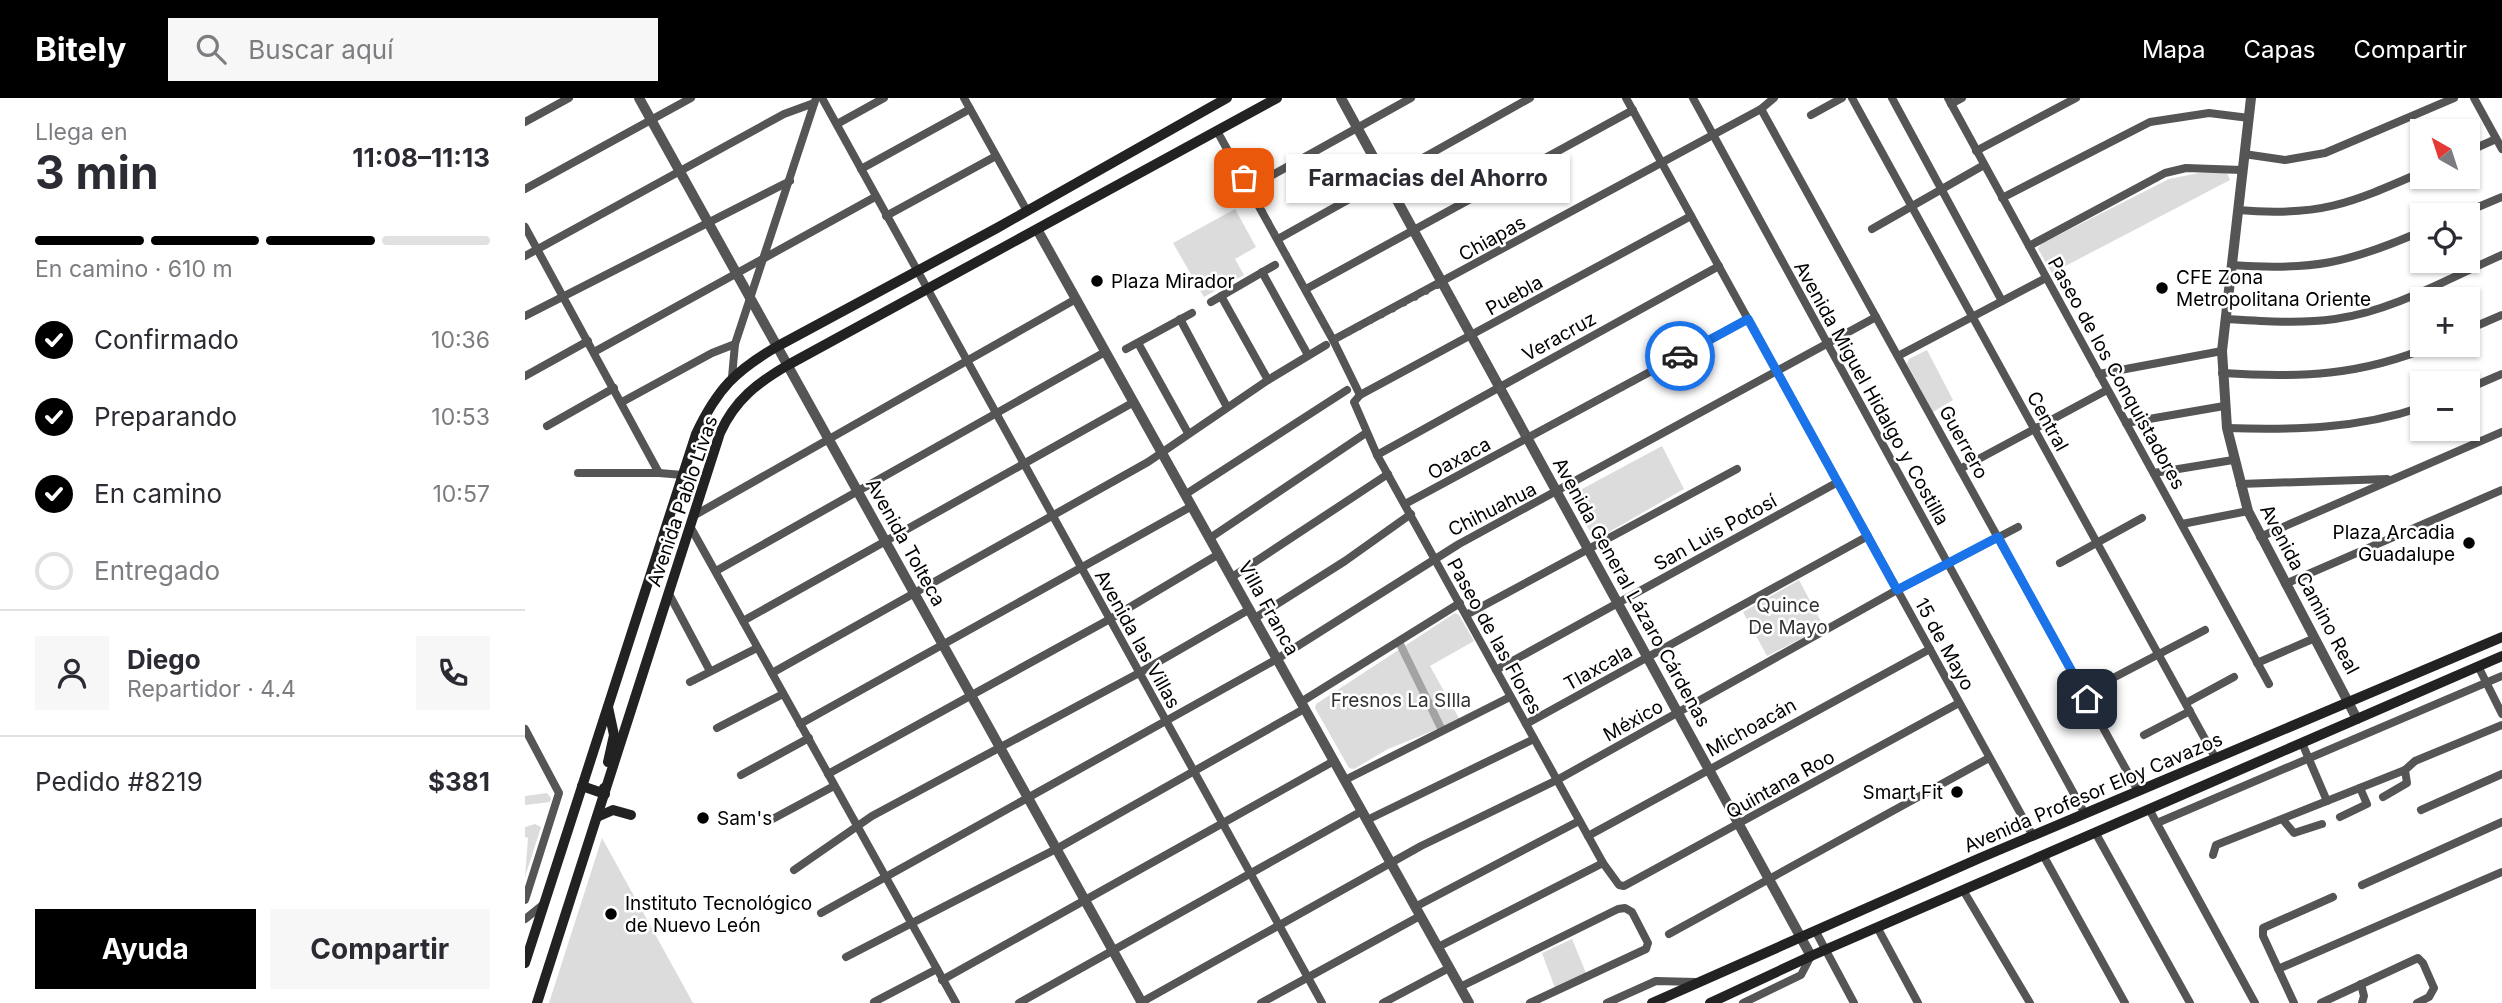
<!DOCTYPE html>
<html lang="es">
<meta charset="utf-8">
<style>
body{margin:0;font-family:Inter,sans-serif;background:#f7f7f7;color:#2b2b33;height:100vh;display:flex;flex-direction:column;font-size:26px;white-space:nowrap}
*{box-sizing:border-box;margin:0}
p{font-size:23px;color:#7c7c81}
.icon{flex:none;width:38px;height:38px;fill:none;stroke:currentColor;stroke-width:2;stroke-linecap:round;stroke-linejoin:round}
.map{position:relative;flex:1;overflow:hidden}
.side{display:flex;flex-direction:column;background:#fff;width:525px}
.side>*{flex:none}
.needle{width:46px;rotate:321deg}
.buttons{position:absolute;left:1885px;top:21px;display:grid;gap:14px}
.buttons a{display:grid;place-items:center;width:70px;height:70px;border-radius:0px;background:#fff;box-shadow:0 2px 5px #0004;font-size:35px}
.pin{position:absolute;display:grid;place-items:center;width:60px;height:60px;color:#fff;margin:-30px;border-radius:14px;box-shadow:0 4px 10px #0006}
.courier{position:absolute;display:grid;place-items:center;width:70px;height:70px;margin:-35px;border:5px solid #1a73e8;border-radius:50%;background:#fff;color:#222;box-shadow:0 2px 9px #0007}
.bubble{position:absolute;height:49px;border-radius:0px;background:#fff;box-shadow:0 2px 5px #0004;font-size:23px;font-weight:700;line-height:49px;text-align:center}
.overview em{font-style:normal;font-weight:700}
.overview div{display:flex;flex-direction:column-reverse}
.overview{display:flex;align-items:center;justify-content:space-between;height:119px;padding:0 35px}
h1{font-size:46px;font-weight:700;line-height:52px}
.bar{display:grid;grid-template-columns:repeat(4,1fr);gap:10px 7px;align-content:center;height:84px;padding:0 35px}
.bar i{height:9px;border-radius:5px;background:#e1e1e2}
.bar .selected{background:#000}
.bar p{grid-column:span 4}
.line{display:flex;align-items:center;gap:18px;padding:0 35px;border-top:2px solid #e1e1e2}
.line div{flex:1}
.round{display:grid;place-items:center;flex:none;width:74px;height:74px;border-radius:0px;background:#f7f7f7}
ol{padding:0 35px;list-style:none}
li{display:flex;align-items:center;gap:21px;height:77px}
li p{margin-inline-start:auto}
li .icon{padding:7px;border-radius:50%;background:#000;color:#fff;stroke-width:4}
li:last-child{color:#7c7c81}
li i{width:38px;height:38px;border:4px solid #e1e1e2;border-radius:50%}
.cta{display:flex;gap:14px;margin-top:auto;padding:14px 35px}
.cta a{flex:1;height:80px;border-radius:0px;background:#000;color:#fff;font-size:28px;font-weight:700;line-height:80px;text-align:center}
.cta a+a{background:#f7f7f7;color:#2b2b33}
header{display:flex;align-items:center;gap:42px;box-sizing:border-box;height:98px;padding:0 35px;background:#000;color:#fff}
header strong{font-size:33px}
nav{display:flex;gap:38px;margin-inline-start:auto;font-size:24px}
.search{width:490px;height:63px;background:#f7f7f7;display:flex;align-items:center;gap:18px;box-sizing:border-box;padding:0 24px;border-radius:0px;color:#7c7c81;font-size:26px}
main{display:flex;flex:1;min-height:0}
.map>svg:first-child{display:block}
.green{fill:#dcdcdc}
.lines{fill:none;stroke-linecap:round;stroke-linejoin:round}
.canal{stroke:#a3a3a3;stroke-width:8}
.minor{stroke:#555;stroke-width:8}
.tertiary{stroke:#555;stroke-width:10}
.secondary{stroke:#222;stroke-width:10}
.done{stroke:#595959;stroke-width:7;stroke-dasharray:0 12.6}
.route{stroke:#1a73e8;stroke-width:9}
.poi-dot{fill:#000;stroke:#fff;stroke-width:2.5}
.labels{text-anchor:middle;stroke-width:5;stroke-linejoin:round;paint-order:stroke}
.street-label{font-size:19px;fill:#000;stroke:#fff}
.poi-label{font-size:19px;fill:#000;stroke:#fff;text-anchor:start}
.park-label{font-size:19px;fill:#333;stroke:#fff}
</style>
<header>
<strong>Bitely</strong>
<div class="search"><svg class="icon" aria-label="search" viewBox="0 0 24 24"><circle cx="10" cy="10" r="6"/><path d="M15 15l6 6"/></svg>Buscar aquí</div>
<nav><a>Mapa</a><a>Capas</a><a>Compartir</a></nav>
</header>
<main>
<section class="side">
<div class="overview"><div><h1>3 min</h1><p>Llega en</p></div><em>11:08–11:13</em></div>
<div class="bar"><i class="selected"></i><i class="selected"></i><i class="selected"></i><i></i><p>En camino · 610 m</p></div>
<ol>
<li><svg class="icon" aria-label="check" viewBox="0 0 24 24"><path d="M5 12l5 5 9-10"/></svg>Confirmado<p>10:36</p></li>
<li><svg class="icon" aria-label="check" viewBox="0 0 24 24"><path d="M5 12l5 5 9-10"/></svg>Preparando<p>10:53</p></li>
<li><svg class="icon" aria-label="check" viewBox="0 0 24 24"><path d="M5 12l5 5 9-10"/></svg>En camino<p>10:57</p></li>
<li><i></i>Entregado</li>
</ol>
<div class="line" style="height:126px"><a class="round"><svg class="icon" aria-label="person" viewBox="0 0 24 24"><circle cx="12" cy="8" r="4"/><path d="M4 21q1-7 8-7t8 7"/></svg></a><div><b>Diego</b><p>Repartidor · 4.4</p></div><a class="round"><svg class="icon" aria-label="phone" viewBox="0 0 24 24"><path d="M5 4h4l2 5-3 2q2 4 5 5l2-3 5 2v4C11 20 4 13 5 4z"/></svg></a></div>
<div class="line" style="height:91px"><div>Pedido #8219</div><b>$381</b></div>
<div class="cta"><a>Ayuda</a><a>Compartir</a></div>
</section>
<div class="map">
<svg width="1977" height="905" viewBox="0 0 1977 905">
<rect width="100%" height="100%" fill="#fff"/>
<g class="green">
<polygon points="1674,75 1702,75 1705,82 1527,175 1513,151 1516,146 1644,81"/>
<polygon points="710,111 731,149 710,161 719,177 679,199 648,145"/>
<polygon points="1402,252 1428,302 1408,314 1382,266 1384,261"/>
<polygon points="1137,348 1159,391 1070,442 1044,398"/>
<polygon points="1274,482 1299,529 1242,558 1218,514"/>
<polygon points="930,515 934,517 949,543 905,568 935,622 863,651 829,671 824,670 790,610 791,606"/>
<polygon points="22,695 26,700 25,704 0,707 0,698"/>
<polygon points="10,726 16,729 0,779 3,740 0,739 0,729"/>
<polygon points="77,740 168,905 24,905"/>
<polygon points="1047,841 1061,875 1030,890 1017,855"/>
</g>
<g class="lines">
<polyline class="canal" points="874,544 916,630"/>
<g class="minor">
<polyline points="297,0 797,905"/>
<polyline points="439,0 502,113"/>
<polyline points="1101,0 1508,738"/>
<polyline points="1168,0 1560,716"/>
<polyline points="1327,0 1691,661"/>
<polyline points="1367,0 1477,203"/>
<polyline points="1423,0 1744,586"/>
<polyline points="1949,0 1977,51"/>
<polyline points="1426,6 1437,0"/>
<polyline points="1236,11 1613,693"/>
<polyline points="1286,17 1317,0"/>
<polyline points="0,24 44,0"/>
<polyline points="312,26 359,0"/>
<polyline points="692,33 808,242 835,297"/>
<polyline points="1451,53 1551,0"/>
<polyline points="1942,54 1971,41"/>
<polyline points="1719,56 1760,62 1800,55 1929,0"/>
<polyline points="336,71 445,11"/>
<polyline points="724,90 886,0"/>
<polyline points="0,91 166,0"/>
<polyline points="1477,100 1625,24 1684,15 1724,20"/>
<path d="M1713,112c81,7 111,-6 184,-38"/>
<polyline points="1934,117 1977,99"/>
<polyline points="361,118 471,58"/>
<polyline points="1166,118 835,297 829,304 852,357 1078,765 1094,787 1099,788 1434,605"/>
<polyline points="0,129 134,375 158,377"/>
<polyline points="1347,131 1459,67"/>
<polyline points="753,141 1005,0"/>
<polyline points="1504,148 1640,75 1661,70 1717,72"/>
<polyline points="0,158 259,16 289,5"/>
<path d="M1707,167c80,6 117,-2 190,-34"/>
<polyline points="737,174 783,257"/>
<polyline points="781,191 1108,12"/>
<polyline points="696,198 743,282"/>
<polyline points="686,204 750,167"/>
<polyline points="0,218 265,83"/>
<polyline points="655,221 702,309"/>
<path d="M1702,221c36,2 72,5 108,0 58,-8 114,-41 167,-64"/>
<polyline points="1942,232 1977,217"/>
<polyline points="808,242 1236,11 1249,0"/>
<polyline points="613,245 663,335"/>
<polyline points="601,251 667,215"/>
<polyline points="69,254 350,99"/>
<polyline points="1373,258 1521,180"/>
<path d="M1697,275c78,5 139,3 212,-28"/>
<polyline points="1574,276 1697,253"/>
<polyline points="0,278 63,243"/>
<polyline points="207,279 210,246 290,3"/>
<polyline points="1942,291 1977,276"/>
<polyline points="97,304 187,255 210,246"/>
<polyline points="1601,325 1699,308"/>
<polyline points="22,328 89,290"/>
<path d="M1702,330c67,2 131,1 195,-21"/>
<polyline points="852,357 1194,168"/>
<polyline points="1435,371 1582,292"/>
<polyline points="53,375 134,375"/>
<polyline points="1629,375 1708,362"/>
<polyline points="1715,386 1862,381"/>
<polyline points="661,396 822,292"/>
<polyline points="880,406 1223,221"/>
<polyline points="170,417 551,201"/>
<polyline points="1657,426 1723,413"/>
<polyline points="166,430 431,905"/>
<polyline points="1735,439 1977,334"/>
<polyline points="685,440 841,335"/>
<polyline points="1535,465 1617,420"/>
<polyline points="191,473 580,254"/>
<polyline points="707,479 863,376"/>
<polyline points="1760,486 1977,392"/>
<polyline points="144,496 185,573"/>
<polyline points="941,517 1212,371"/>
<polyline points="730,520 820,463 886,416"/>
<polyline points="218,523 609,304"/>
<polyline points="1732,565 1790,540"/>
<polyline points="1953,568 1977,616"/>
<polyline points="971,572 1313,384"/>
<polyline points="247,575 623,364 743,282 801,247"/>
<polyline points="1588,580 1680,532"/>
<polyline points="165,584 232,550"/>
<polyline points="776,604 935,505"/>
<polyline points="1661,605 1709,579"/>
<polyline points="275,626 667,408"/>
<polyline points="1001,626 1343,438"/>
<polyline points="192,630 258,596"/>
<polyline points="0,631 34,695 0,802"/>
<polyline points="1619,637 1665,613"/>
<polyline points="1777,645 1802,703"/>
<polyline points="303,676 585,521 694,456"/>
<polyline points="216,677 284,640"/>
<polyline points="820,682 985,599"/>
<polyline points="1858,699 1882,685 1880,672"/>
<polyline points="1624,711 1730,905"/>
<polyline points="1896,712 1977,676"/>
<polyline points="1815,719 1842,706 1835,690"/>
<polyline points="842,722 1009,641"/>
<polyline points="1758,722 1769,735 1797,726"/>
<polyline points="242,724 309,688"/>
<polyline points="1632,725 1977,578"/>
<polyline points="1570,734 1665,905"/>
<polyline points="1063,738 1405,551"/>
<polyline points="1518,757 1600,905"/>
<polyline points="1688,757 1691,747 1880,672 1890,663 1977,627"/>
<polyline points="269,772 347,718 614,575 725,511"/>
<polyline points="1837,787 1977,724"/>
<polyline points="1438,792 1505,905"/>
<polyline points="890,809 1054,723"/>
<polyline points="296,815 752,561 934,446 1351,219"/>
<polyline points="0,821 19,806"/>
<polyline points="1352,829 1393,905"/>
<polyline points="1291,834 1329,905"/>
<polyline points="1144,836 1464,660"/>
<polyline points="913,849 1078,765"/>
<polyline points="321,859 533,750 779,611"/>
<polyline points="1753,871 1977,774"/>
<polyline points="417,882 809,663"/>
<polyline points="1836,886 1839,898 1837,905"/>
<polyline points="935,889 1093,811 1100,810 1107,814 1123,845 1121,851 1005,905"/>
<polyline points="349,904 412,871"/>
<polyline points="494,905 837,713"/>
<polyline points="615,905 896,748 1032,682 1372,492 1493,429"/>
<polyline points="736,905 895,818"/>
<polyline points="858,905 924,870"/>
<polyline points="1082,905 1131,883 1171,884"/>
<polyline points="1218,905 1276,877 1286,858"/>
<polyline points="1769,905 1738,838 1738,830 1808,799"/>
<polyline points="1796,905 1893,860 1898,865 1909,890 1904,899 1892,905"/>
</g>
<g class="tertiary">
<polyline points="114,0 617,905"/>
<polyline points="816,0 1286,858"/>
<polyline points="1726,0 1697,253 1702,330 1723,413 1832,621"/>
<polyline points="513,133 944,905"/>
</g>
<g class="secondary">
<polyline points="83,664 89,637 83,609"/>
<polyline points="57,688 80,696 79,690"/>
<polyline points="72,719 88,712 106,717"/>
<path d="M0,865l171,-529c21,-45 40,-64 82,-88l219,-118 230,-130"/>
<path d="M12,905l183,-570c15,-33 37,-50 68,-68l489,-267"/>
<polyline points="1127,905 1455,760 1977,539"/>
<polyline points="1185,905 1286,858 1977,558"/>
</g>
</g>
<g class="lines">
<polyline class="done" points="719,80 808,242 917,185 1002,340 1155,258"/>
<polyline class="route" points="1155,258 1223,221 1372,492 1473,439 1562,601"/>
</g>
<g class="poi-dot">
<circle cx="572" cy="183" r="7"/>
<circle cx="1637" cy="190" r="7"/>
<circle cx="1944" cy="445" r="7"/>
<circle cx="1432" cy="694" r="7"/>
<circle cx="178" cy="720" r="7"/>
<circle cx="86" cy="816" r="7"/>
</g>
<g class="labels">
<g class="street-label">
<text transform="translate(967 140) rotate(-29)" y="7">Chiapas</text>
<text transform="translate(989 197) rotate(-29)" y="7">Puebla</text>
<text transform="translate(1034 238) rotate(-29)" y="7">Veracruz</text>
<text transform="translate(1592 275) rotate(61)" y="7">Paseo de los Conquistadores</text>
<text transform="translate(1347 295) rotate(61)" y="7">Avenida Miguel Hidalgo y Costilla</text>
<text transform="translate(1523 323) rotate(61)" y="7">Central</text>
<text transform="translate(1439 344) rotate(61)" y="7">Guerrero</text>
<text transform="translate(934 360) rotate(-28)" y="7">Oaxaca</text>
<text transform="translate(157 403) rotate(-71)" y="7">Avenida Pablo Livas</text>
<text transform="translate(967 411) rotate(-27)" y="7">Chihuahua</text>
<text transform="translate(1190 434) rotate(-29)" y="7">San Luis Potosí</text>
<text transform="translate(381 444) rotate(61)" y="7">Avenida Tolteca</text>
<text transform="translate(1785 491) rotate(62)" y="7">Avenida Camino Real</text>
<text transform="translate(1107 494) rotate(61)" y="7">Avenida General Lázaro Cárdenas</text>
<text transform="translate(744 510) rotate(61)" y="7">Villa Franca</text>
<text transform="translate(970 538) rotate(61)" y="7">Paseo de las Flores</text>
<text transform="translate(613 541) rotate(61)" y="7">Avenida las Villas</text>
<text transform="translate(1420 546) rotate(61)" y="7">15 de Mayo</text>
<text transform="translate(1073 569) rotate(-29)" y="7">Tlaxcala</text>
<text transform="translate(1108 622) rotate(-29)" y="7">México</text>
<text transform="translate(1226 629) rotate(-29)" y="7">Michoacán</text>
<text transform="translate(1255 686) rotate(-29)" y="7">Quintana Roo</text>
<text transform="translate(1568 694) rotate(-23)" y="7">Avenida Profesor Eloy Cavazos</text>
</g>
<g class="poi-label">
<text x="1651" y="186">CFE Zona<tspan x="1651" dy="22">Metropolitana Oriente</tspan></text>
<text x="586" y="190">Plaza Mirador</text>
<text x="1930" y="441" text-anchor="end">Plaza Arcadia<tspan x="1930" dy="22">Guadalupe</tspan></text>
<text x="1418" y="701" text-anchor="end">Smart Fit</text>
<text x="192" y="727">Sam's</text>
<text x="100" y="812">Instituto Tecnológico<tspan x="100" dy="22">de Nuevo León</tspan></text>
</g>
<g class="park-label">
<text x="1263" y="514">Quince<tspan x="1263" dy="22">De Mayo</tspan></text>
<text x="876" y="609">Fresnos La SIlla</text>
</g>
</g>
</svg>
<div class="buttons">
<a><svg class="needle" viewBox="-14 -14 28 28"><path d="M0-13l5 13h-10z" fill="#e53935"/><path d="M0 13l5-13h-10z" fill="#7c7c81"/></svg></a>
<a><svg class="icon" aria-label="locate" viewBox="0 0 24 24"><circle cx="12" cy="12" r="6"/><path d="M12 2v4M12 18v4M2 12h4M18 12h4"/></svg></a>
<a>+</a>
<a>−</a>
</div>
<div class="pin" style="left:719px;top:80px;background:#ea580c"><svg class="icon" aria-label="bag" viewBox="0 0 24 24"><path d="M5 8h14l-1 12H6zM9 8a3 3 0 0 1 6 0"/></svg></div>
<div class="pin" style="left:1562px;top:601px;background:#1f2937"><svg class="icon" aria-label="home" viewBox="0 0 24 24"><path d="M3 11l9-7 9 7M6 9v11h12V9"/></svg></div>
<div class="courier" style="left:1155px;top:258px"><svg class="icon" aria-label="car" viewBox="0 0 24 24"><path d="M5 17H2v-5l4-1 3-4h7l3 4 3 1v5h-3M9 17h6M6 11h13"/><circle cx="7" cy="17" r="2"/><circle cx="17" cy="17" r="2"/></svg></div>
<div class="bubble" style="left:761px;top:56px;width:284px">Farmacias del Ahorro</div>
</div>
</main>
